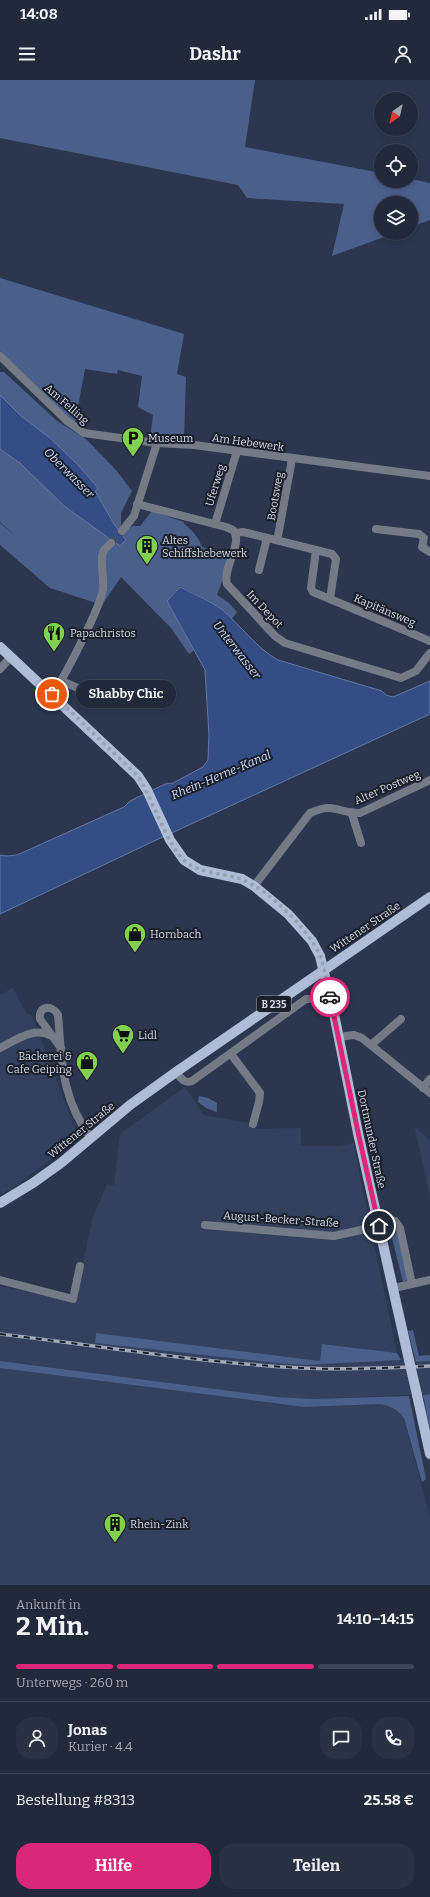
<!DOCTYPE html>
<html lang="de">
<meta charset="utf-8">
<style>
body{margin:0;font-family:Bitter,serif;background:#293142;color:#f1f3f6;height:100vh;display:flex;flex-direction:column;font-size:15px;white-space:nowrap}
*{box-sizing:border-box;margin:0}
p{font-size:13px;color:#a2a6af}
.icon{flex:none;width:22px;height:22px;fill:none;stroke:currentColor;stroke-width:2;stroke-linecap:round;stroke-linejoin:round}
.map{position:relative;height:1505px;overflow:hidden}
.side{display:flex;flex-direction:column;background:#21293b;flex:1}
.side>*{flex:none}
.needle{width:26px;rotate:214deg}
.controls{position:absolute;left:374px;top:12px;display:grid;gap:8px}
.controls a{display:grid;place-items:center;width:44px;height:44px;border-radius:50%;background:#21293b;box-shadow:0 2px 6px #0003,0 0 0 1px #3e4555;font-size:20px}
.pin{position:absolute;display:grid;place-items:center;width:34px;height:34px;color:#fff;margin:-17px;border:2px solid #fff;border-radius:50%;box-shadow:0 1px 4px #0007}
.courier{position:absolute;display:grid;place-items:center;width:40px;height:40px;margin:-20px;border:3px solid #db2777;border-radius:50%;background:#fff;color:#222;box-shadow:0 1px 5px #0007}
.bubble{position:absolute;height:28px;border-radius:14px;background:#21293b;box-shadow:0 2px 6px #0003,0 0 0 1px #3e4555;font-size:13px;font-weight:700;line-height:28px;text-align:center}
.headline em{font-style:normal;font-weight:700}
.headline div{display:flex;flex-direction:column-reverse}
.headline{display:flex;align-items:center;justify-content:space-between;height:68px;padding:0 16px}
h1{font-size:26px;font-weight:700;line-height:30px}
.bar{display:grid;grid-template-columns:repeat(4,1fr);gap:6px 4px;align-content:center;height:48px;padding:0 16px}
.bar i{height:5px;border-radius:3px;background:#3e4555}
.bar .current{background:#db2777}
.bar p{grid-column:span 4}
.line{display:flex;align-items:center;gap:10px;padding:0 16px;border-top:1px solid #3e4555}
.line div{flex:1}
.round{display:grid;place-items:center;flex:none;width:42px;height:42px;border-radius:16px;background:#293142}
.button{display:flex;gap:8px;margin-top:auto;padding:8px 16px}
.button a{flex:1;height:46px;border-radius:16px;background:#db2777;color:#fff;font-size:16px;font-weight:700;line-height:46px;text-align:center}
.button a+a{background:#293142;color:#f1f3f6}
.status{display:flex;justify-content:space-between;align-items:center;height:28px;padding:0 20px;background:#21293b;direction:ltr}
.status svg{height:11px;fill:currentColor}
header{display:flex;justify-content:space-between;align-items:center;height:52px;padding:0 16px;background:#21293b;font-size:18px;font-weight:700}
.map>svg:first-child{display:block}
.built{fill:#33415e}
.green{fill:#4b5f8b}
.water{fill:#354d85;stroke:#6477a2}
.lines{fill:none;stroke-linecap:round;stroke-linejoin:round}
.minor-tunnel{stroke:#454f66;stroke-width:8;stroke-dasharray:8 4;stroke-linecap:butt}
.minor{stroke:#757b86;stroke-width:8}
.major{stroke:#b0bcd5;stroke-width:10}
.rail-casing{stroke:#a0a8ba;stroke-width:3.5}
.rail{stroke:#1a1f2a;stroke-width:2;stroke-dasharray:6;stroke-linecap:butt}
.major-bridge{stroke:#b0bcd5;stroke-width:10}
.done{stroke:#97a0b2;stroke-width:4;stroke-dasharray:0 7.2}
.route{stroke:#db2777;stroke-width:5}
.labels{text-anchor:middle;stroke-width:4;stroke-linejoin:round;paint-order:stroke}
.shield{fill:#1a1f2a;stroke:#9aa0ae;stroke-width:1}
.shield-label{font-size:10px;font-weight:bold;fill:#d1d8e7}
.street-label{font-size:11px;fill:#d1d8e7;stroke:#1a1f2a}
.poi-label{font-size:11px;fill:#d1d8e7;stroke:#1a1f2a;text-anchor:start}
.water-label{font-size:12px;font-style:italic;fill:#cbdbfe;stroke:#1a1f2a}
</style>
<div class="status"><b>14:08</b><svg viewBox="0 0 49 12"><path d="M0 12V9h3v3zM5 12V6h3v6zM10 12V3h3v9zM15 12V0h3v12zM26 1h20v11H26zM47 4h2v5h-2z"/></svg></div>
<header><svg class="icon" aria-label="menu" viewBox="0 0 24 24"><path d="M4 6h16M4 12h16M4 18h16"/></svg>Dashr<svg class="icon" aria-label="person" viewBox="0 0 24 24"><circle cx="12" cy="8" r="4"/><path d="M4 21q1-7 8-7t8 7"/></svg></header>
<div class="map">
<svg width="430" height="1505" viewBox="0 0 430 1505">
<rect width="100%" height="100%" fill="#2c374f"/>
<g class="built">
<polygon points="13,908 26,933 32,936 79,1059 9,1110 0,1114 0,915"/>
<polygon points="185,1007 204,1035 248,1043 256,1049 301,1048 301,1066 340,1066 353,1063 397,1273 322,1264 320,1281 96,1253 95,1263 303,1285 415,1279 416,1282 430,1281 430,1314 313,1319 277,1317 0,1281 0,1206 74,1222 93,1137 107,1104 114,1105 120,1054"/>
<polygon points="416,1048 430,1060 430,1115 415,1050"/>
<polygon points="0,1288 304,1327 380,1324 390,1326 399,1331 404,1338 430,1438 430,1505 0,1505"/>
</g>
<g class="green">
<polygon points="0,0 255,0 245,67 381,93 381,101 411,101 411,99 430,103 430,140 411,147 411,123 381,123 381,153 395,153 332,176 344,124 247,118 238,105 0,58"/>
<polygon points="0,198 184,254 177,294 186,297 184,358 150,358 153,335 138,327 142,296 118,290 117,294 85,289 75,343 37,309 0,271"/>
<path d="M0,292h4l53,49 29,18 30,31 16,21 -11,22v16l3,3 9,-6h7l12,-15 32,11v2c9,6 14,13 18,23l11,4 3,4 14,4 -13,36 12,8 8,9 -5,7 -13,-12 -39,-21 -13,15 27,49 -5,4 -18,-26 -50,-51 -19,28 -52,-17 -50,-43v-22l17,14 -17,-15z"/>
<polygon points="199,1016 208,1018 217,1023 217,1032 206,1028 198,1022"/>
<polygon points="388,1142 396,1148 408,1200 403,1202"/>
<polygon points="413,1250 419,1276 430,1275 430,1281 416,1282 408,1251"/>
<polygon points="96,1253 320,1281 322,1264 397,1273 401,1280 304,1285 277,1283 95,1263"/>
<path d="M0,1281l277,36 36,2 96,-3 17,83 -4,3 -18,-64c-7,-9 -13,-12 -24,-14l-76,3 -304,-39z"/>
<polygon points="430,1314 430,1349 423,1315"/>
</g>
<g class="water">
<polygon points="0,315 21,336 50,358 78,385 98,408 95,411 114,444 126,460 120,466 64,426 20,383 0,369"/>
<path d="M180,507c13,7 29,13 41,22 20,16 34,38 57,51l104,31 4,4 7,2 37,-16v33l-278,128 -152,72v-59l6,1 11,-1 107,-48 6,-6 35,-17 8,-1 30,-16 5,-7 1,-25 -4,-65 -38,-69z"/>
</g>
<g class="lines">
<polyline class="minor-tunnel" points="111,463 122,451"/>
<g class="minor">
<polyline points="0,276 67,341 84,353 157,363 194,365 430,396"/>
<path d="M137,424l89,23 7,3c11,12 -11,38 -6,54l48,52 10,7 116,35 15,-7 14,-18"/>
<polyline points="215,444 237,371"/>
<polyline points="376,449 419,454 424,458 422,467 430,472"/>
<polyline points="122,451 134,436 157,363"/>
<polyline points="235,453 243,452 332,474 336,479 330,519 430,561"/>
<polyline points="278,456 292,379"/>
<polyline points="316,470 311,508 313,512 330,519"/>
<polyline points="259,490 267,458"/>
<polyline points="0,589 11,577"/>
<polyline points="61,601 90,613"/>
<path d="M52,614c11,-13 49,-88 51,-105 1,-11 -2,-22 -1,-33l2,-6 7,-7"/>
<polyline points="352,734 361,763"/>
<path d="M254,806l56,-73c27,-12 26,1 50,0l70,-33"/>
<polyline points="339,957 354,955 362,958 430,1013"/>
<polyline points="371,965 401,939"/>
<path d="M0,968c16,-8 34,-22 52,-12"/>
<path d="M61,968l-21,-29c-2,-13 12,-15 18,-4 4,47 3,83 33,123"/>
<polyline points="231,974 260,1013 259,1022 253,1044"/>
<path d="M176,992c5,6 8,12 16,9l114,-82h7"/>
<polyline points="423,1008 430,999"/>
<polyline points="395,1141 400,1148 412,1204"/>
<polyline points="205,1145 334,1156 379,1146"/>
<polyline points="0,1200 73,1219 80,1186"/>
<polyline points="394,1208 430,1200"/>
</g>
<g class="major">
<polyline points="0,567 138,696 147,710 170,760 184,780 200,790 242,799 254,806 288,834 312,861 320,876 334,934 358,1053 409,1280"/>
<polyline points="0,1123 33,1103 61,1083 130,1025 176,992 430,817"/>
<polyline points="417,1315 430,1374"/>
</g>
<g class="rail-casing">
<path id="rail" d="M0,1254c101,12 202,29 303,34 42,2 85,0 127,-2"/>
</g>
<use href="#rail" class="rail"/>
<polyline class="major-bridge" points="409,1280 417,1315"/>
</g>
<g class="lines">
<path class="done" d="M52,614l86,82c14,22 30,71 47,85 17,14 39,11 58,19 25,10 67,50 77,76 5,13 7,28 10,41"/>
<polyline class="route" points="330,917 358,1052 379,1146"/>
</g>
<defs>
<g id="parking-pin" transform="scale(1.15)"><path d="M0 17L-7.5 6A9.5 9.5 0 1 1 7.5 6Z" fill="#82d04f" stroke="#1a1f2a"/><path d="M-3.5-5.5H1a3.5 3.5 0 0 1 0 7H-1V5.5H-3.5ZM-1-3.4V-.6H.8a1.4 1.4 0 0 0 0-2.8Z" fill="#111"/></g>
<g id="building-pin" transform="scale(1.15)"><path d="M0 17L-7.5 6A9.5 9.5 0 1 1 7.5 6Z" fill="#82d04f" stroke="#1a1f2a"/><path d="M-4-6H4V6H1V3H-1V6H-4ZM-2.5-4.3h1.7v1.8h-1.7ZM.8-4.3h1.7v1.8H.8ZM-2.5-1h1.7V.8h-1.7ZM.8-1h1.7V.8H.8Z" fill="#111"/></g>
<g id="restaurant-pin" transform="scale(1.15)"><path d="M0 17L-7.5 6A9.5 9.5 0 1 1 7.5 6Z" fill="#82d04f" stroke="#1a1f2a"/><path d="M-5-6h1v4h1v-4h1v4h1v-4h1v5L-1.5 .5V6h-2V.5L-5-1ZM5-6V6H3V1.5H1.5Q1.5-4 5-6Z" fill="#111"/></g>
<g id="shop-pin" transform="scale(1.15)"><path d="M0 17L-7.5 6A9.5 9.5 0 1 1 7.5 6Z" fill="#82d04f" stroke="#1a1f2a"/><path d="M-5-2.5h2.3a2.7 3.5 0 0 1 5.4 0H5L5.5 6h-11ZM-1.5-2.5h3a1.5 2.3 0 0 0-3 0Z" fill="#111"/></g>
<g id="supermarket-pin" transform="scale(1.15)"><path d="M0 17L-7.5 6A9.5 9.5 0 1 1 7.5 6Z" fill="#82d04f" stroke="#1a1f2a"/><path d="M-6-5.5h2.5l.6 2H6L4.5 2H-2.5L-4.4-4H-6ZM-1.5 3.2a1.3 1.3 0 1 0 .1 0ZM3 3.2a1.3 1.3 0 1 0 .1 0Z" fill="#111"/></g>
</defs>
<g fill-rule="evenodd">
<use href="#parking-pin" x="133" y="358"/>
<use href="#building-pin" x="147" y="466"/>
<use href="#restaurant-pin" x="54" y="553"/>
<use href="#shop-pin" x="135" y="854"/>
<use href="#supermarket-pin" x="123" y="955"/>
<use href="#shop-pin" x="87" y="982"/>
<use href="#building-pin" x="115" y="1444"/>
</g>
<g class="labels">
<rect class="shield" x="257" y="916" width="34" height="16" rx="3"/>
<g class="shield-label">
<text x="274" y="928">B 235</text>
</g>
<g class="street-label">
<text transform="translate(67 324) rotate(41)" y="4">Am Felling</text>
<text transform="translate(248 362) rotate(8)" y="4">Am Hebewerk</text>
<text transform="translate(215 405) rotate(-73)" y="4">Uferweg</text>
<text transform="translate(275 416) rotate(-80)" y="4">Bootsweg</text>
<text transform="translate(265 529) rotate(47)" y="4">Im Depot</text>
<text transform="translate(385 530) rotate(23)" y="4">Kapitänsweg</text>
<text transform="translate(387 707) rotate(-23)" y="4">Alter Postweg</text>
<text transform="translate(365 847) rotate(-34)" y="4">Wittener Straße</text>
<text transform="translate(81 1050) rotate(-39)" y="4">Wittener Straße</text>
<text transform="translate(372 1059) rotate(78)" y="4">Dortmunder Straße</text>
<text transform="translate(281 1139) rotate(4)" y="4">August-Becker-Straße</text>
</g>
<g class="poi-label">
<text x="148" y="362">Museum</text>
<text x="162" y="464">Altes<tspan x="162" dy="13">Schiffshebewerk</tspan></text>
<text x="70" y="557">Papachristos</text>
<text x="150" y="858">Hornbach</text>
<text x="138" y="959">Lidl</text>
<text x="72" y="980" text-anchor="end">Bäckerei &amp;<tspan x="72" dy="13">Cafe Geiping</tspan></text>
<text x="130" y="1448">Rhein-Zink</text>
</g>
<g class="water-label">
<text transform="translate(69 393) rotate(45)" y="4">Oberwasser</text>
<text transform="translate(237 570) rotate(52)" y="4">Unterwasser</text>
<text transform="translate(221 695) rotate(-23)" y="4">Rhein-Herne-Kanal</text>
</g>
</g>
</svg>
<div class="controls">
<a><svg class="needle" viewBox="-14 -14 28 28"><path d="M0-13l5 13h-10z" fill="#e53935"/><path d="M0 13l5-13h-10z" fill="#a2a6af"/></svg></a>
<a><svg class="icon" aria-label="locate" viewBox="0 0 24 24"><circle cx="12" cy="12" r="6"/><path d="M12 2v4M12 18v4M2 12h4M18 12h4"/></svg></a>
<a><svg class="icon" aria-label="layers" viewBox="0 0 24 24"><path d="M12 4l9 5-9 5-9-5zM3 14l9 5 9-5"/></svg></a>
</div>
<div class="pin" style="left:52px;top:614px;background:#ea580c"><svg class="icon" aria-label="bag" viewBox="0 0 24 24"><path d="M5 8h14l-1 12H6zM9 8a3 3 0 0 1 6 0"/></svg></div>
<div class="pin" style="left:379px;top:1146px;background:#1f2937"><svg class="icon" aria-label="home" viewBox="0 0 24 24"><path d="M3 11l9-7 9 7M6 9v11h12V9"/></svg></div>
<div class="courier" style="left:330px;top:917px"><svg class="icon" aria-label="car" viewBox="0 0 24 24"><path d="M5 17H2v-5l4-1 3-4h7l3 4 3 1v5h-3M9 17h6M6 11h13"/><circle cx="7" cy="17" r="2"/><circle cx="17" cy="17" r="2"/></svg></div>
<div class="bubble" style="left:76px;top:600px;width:100px">Shabby Chic</div>
</div>
<section class="side">
<div class="headline"><div><h1>2 Min.</h1><p>Ankunft in</p></div><em>14:10–14:15</em></div>
<div class="bar"><i class="current"></i><i class="current"></i><i class="current"></i><i></i><p>Unterwegs · 260 m</p></div>
<div class="line" style="height:72px"><a class="round"><svg class="icon" aria-label="person" viewBox="0 0 24 24"><circle cx="12" cy="8" r="4"/><path d="M4 21q1-7 8-7t8 7"/></svg></a><div><b>Jonas</b><p>Kurier · 4.4</p></div><a class="round"><svg class="icon" aria-label="chat" viewBox="0 0 24 24"><path d="M4 5h16v11H9l-5 4z"/></svg></a><a class="round"><svg class="icon" aria-label="phone" viewBox="0 0 24 24"><path d="M5 4h4l2 5-3 2q2 4 5 5l2-3 5 2v4C11 20 4 13 5 4z"/></svg></a></div>
<div class="line" style="height:52px"><div>Bestellung #8313</div><b>25.58 €</b></div>
<div class="button"><a>Hilfe</a><a>Teilen</a></div>
</section>
